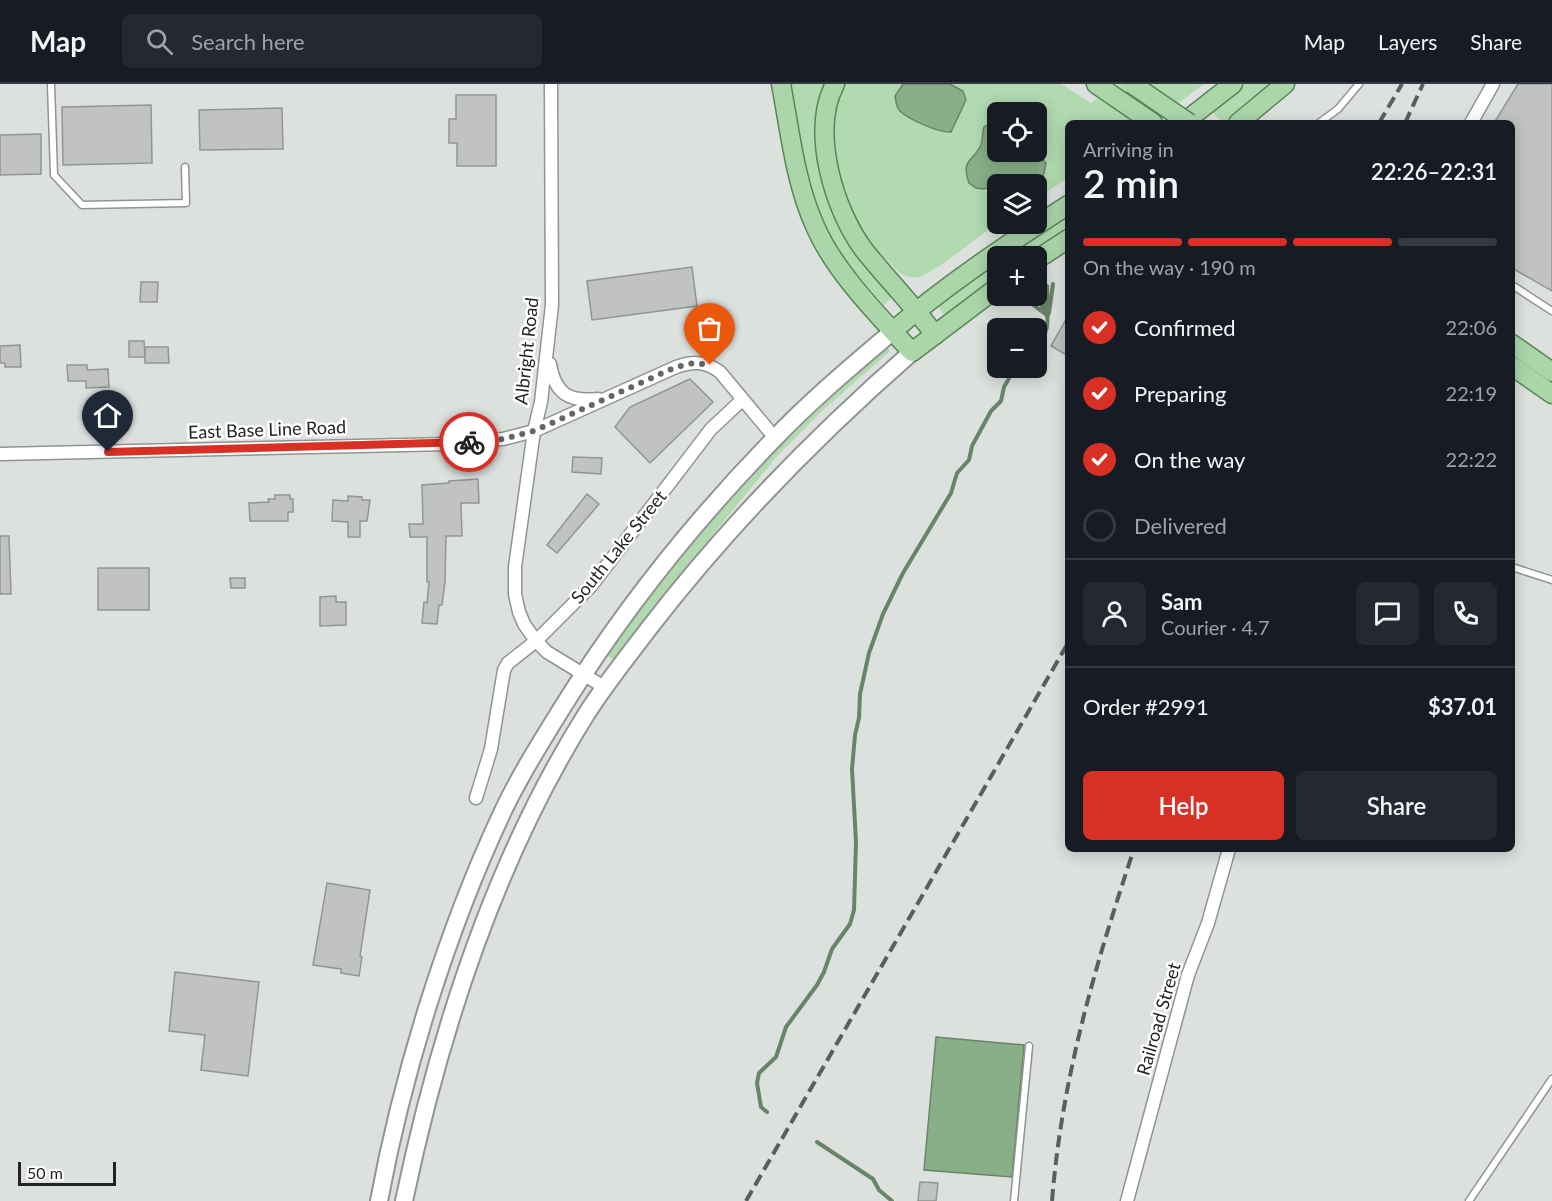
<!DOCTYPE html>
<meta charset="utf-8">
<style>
body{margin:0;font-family:Lato,sans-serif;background:#242831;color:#f1f3f6;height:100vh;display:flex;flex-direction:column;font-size:22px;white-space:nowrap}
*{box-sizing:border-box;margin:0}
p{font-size:20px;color:#9ea1a6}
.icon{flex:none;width:33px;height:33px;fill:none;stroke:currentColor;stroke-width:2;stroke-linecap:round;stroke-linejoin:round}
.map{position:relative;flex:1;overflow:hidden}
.sheet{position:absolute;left:1065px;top:36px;width:450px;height:732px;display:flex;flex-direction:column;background:#171b24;border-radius:9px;box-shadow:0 3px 15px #0003}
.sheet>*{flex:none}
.fabs{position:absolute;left:987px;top:18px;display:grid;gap:12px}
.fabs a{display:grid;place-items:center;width:60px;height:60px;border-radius:9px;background:#171b24;box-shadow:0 3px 15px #0003;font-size:30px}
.scale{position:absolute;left:18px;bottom:15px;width:98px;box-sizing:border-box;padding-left:6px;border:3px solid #222322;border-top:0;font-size:16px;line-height:21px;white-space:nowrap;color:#222322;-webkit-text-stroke:4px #fff;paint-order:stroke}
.pin{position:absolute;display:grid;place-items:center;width:51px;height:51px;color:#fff;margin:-62px -26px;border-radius:50% 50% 50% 0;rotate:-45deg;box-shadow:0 0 6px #0007}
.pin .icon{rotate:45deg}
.courier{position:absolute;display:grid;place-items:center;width:60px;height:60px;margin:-30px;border:4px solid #d93025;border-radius:50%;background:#fff;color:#222;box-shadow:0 2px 8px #0007}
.overview em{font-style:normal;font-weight:600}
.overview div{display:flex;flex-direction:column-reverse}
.overview{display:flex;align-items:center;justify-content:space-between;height:102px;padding:0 18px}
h1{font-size:39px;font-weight:600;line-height:45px}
.bar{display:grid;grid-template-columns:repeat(4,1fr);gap:9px 6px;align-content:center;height:72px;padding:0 18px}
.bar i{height:8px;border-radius:4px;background:#363941}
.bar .on{background:#d93025}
.bar p{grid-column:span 4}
.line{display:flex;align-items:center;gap:15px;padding:0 18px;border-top:2px solid #363941}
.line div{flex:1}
.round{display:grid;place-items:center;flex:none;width:63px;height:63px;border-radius:9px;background:#242831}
ol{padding:0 18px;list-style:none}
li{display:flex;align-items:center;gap:18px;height:66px}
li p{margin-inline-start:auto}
li .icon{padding:6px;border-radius:50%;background:#d93025;color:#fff;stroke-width:4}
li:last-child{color:#9ea1a6}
li i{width:33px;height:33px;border:3px solid #363941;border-radius:50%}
.button{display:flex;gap:12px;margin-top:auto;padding:12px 18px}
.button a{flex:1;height:69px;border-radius:9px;background:#d93025;color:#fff;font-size:24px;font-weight:600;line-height:69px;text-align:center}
.button a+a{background:#242831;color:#f1f3f6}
header{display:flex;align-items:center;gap:36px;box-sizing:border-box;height:84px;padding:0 30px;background:#171b24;border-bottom:2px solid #363941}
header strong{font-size:28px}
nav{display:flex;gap:33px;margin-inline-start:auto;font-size:21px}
.search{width:420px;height:54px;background:#242831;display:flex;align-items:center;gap:15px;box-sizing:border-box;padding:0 21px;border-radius:9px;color:#9ea1a6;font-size:22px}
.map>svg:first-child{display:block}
.green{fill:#b1dab0;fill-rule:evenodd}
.water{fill:#88af87;stroke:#698569;stroke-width:1.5}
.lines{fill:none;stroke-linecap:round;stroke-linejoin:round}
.stream{stroke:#698569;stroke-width:4}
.building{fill:#c0c3bf;stroke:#929591;stroke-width:1.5}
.service-casing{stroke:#919490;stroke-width:9}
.minor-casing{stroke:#919490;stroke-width:15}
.secondary-casing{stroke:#919490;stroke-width:20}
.primary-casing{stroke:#578656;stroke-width:21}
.service{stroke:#fff;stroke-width:6}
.minor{stroke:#fff;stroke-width:12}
.secondary{stroke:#fff;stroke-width:16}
.primary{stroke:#abd6aa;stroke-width:18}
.rail{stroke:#5c5e5c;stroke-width:4;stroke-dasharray:12 6;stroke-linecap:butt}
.primary-bridge-casing{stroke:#578656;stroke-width:21;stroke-linecap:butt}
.primary-bridge{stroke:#abd6aa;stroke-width:18}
.done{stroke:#636663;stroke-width:6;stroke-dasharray:0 10.8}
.route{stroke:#d93025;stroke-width:8}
.labels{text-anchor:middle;stroke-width:5;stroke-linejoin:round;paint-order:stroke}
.street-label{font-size:18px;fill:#222322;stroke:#fff}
</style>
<header>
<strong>Map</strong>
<div class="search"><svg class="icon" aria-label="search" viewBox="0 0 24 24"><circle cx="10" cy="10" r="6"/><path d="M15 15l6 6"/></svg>Search here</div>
<nav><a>Map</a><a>Layers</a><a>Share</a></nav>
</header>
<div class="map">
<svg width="1552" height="1117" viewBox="0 0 1552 1117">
<rect width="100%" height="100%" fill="#dde1dd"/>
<g class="green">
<path d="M790,0h38l-10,58 74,155 -8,8c-23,-25 -46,-51 -60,-82 -20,-41 -25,-94 -34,-139z"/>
<path d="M845,0h216l30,19 27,-19h86l-53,39h-83v55l-31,20 -1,-14h-38l-1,39c-15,11 -64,51 -79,54 -15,2 -22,-7 -30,-16 -44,-43 -71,-119 -43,-177zM998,28h38v40h-38z"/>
<polygon points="1246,0 1272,0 1224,39 1212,28"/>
<polygon points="1068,131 1068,145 1026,172 1006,172"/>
<polygon points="997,178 997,193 944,231 938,222 941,219"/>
<path d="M886,263l4,4 -69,61 -43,43 -124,151 -40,54 -7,-5c80,-115 173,-217 279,-308z"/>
</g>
<g class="water">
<path d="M903,0h47l13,7 3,9 -15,32c-12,1 -43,-13 -51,-21 -4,-4 -4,-10 -5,-15z"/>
<path d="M993,38h4l1,30h38l10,11 -3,14 -10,7h-35l-14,5 -8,-1 -7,-5c-8,-23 2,-20 11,-36 3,-5 2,-13 4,-20z"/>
<polygon points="936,953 1024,961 1012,1093 924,1086"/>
</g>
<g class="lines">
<g class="stream">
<polyline points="1047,202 1048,223"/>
<polyline points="1035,212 1045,227"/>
<polyline points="1028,217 1048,232"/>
<polyline points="1049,229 1053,200"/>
<path d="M1036,261c18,-15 11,-35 5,-54"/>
<polyline points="767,1028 761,1023 757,999 759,989 776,973 786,943 817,901 824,888 832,865 850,840 854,826 856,758 852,685 855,651 859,634 860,610 869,569 883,530 903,489 951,409 957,389 969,376 972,362 991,327 1001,317 1004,303 1015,284"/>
<polyline points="817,1058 873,1095 879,1106 892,1117"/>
</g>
</g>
<g class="building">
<polygon points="1518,0 1552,0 1552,207 1512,184 1512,39 1494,39"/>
<polygon points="456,11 496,11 496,82 457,82 457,59 449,59 449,35 456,35"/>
<polygon points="151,21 152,79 63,81 62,23"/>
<polygon points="282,24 283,65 200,66 199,26"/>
<polygon points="41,50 41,90 0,91 0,51"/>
<polygon points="692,183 697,222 592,236 587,197"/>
<polygon points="141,198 158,198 157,218 140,218"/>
<polygon points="1068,232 1068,272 1051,262"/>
<polygon points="129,257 144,257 145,273 129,273"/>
<polygon points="20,261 21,283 5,283 5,279 0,279 0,262"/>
<polygon points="145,263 168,263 169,279 145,279"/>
<polygon points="67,281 87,281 87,286 108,285 109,303 86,304 86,297 68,297"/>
<polygon points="690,295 713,318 650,379 615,343 630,323"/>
<polygon points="573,373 602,374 601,390 572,388"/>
<polygon points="478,395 479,419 461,419 462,452 446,452 445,498 442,521 439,521 437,540 422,539 424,518 427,519 429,498 427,498 427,453 410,453 409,440 423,440 422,401 449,399 449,397"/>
<polygon points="587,410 599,420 557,469 547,461"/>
<polygon points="275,411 290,411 290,415 293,415 293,428 288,428 288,437 250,437 249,419 269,418 268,415 275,415"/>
<polygon points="348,412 362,413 362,416 370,416 367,437 360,437 360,453 348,453 348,438 332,437 333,416 348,417"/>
<polygon points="0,452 9,452 11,510 0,510"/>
<rect x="98" y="484" width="51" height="42"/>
<polygon points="230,494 245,494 245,504 231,504"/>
<polygon points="336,512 336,518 346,518 346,541 320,542 320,513"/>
<polygon points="327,799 370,806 360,872 362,873 359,892 341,889 341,885 313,881"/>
<polygon points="175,888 259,898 248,992 201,986 205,951 169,947"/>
<polygon points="920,1098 938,1099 936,1117 918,1117"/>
</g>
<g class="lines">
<g class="service-casing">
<g id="service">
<polyline points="51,0 54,91 82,121 186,119 185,83"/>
<polyline points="1319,39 1338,25 1359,0"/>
<polyline points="1512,201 1552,227"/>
<polyline points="1512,483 1552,496"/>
<polyline points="1014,1117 1029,962"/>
<polyline points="1469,1117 1552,995"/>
</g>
</g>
<g class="minor-casing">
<g id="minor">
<polyline points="551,0 552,221 541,318 534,347 515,483 515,510 519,528 524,540 536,557 547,568 604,603"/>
<polyline points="1471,39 1493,0"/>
<path d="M550,280c5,30 19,38 48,35"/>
<path d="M0,370l449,-10 54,-5 31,-8 142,-64c17,-6 29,-6 44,5l55,66"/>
<polyline points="476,714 491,665 504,586 508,579 536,557 591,502 711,345 742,316"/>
<polyline points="1127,1117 1188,891 1208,839 1229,765"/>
</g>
</g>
<g class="secondary-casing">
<g id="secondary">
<path d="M379,1117c24,-129 68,-271 124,-390 17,-36 38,-69 59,-103 61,-98 132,-187 212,-269 37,-39 78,-73 119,-108"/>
<path d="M404,1117c35,-167 91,-342 183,-488 19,-30 41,-57 63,-86 78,-101 166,-191 262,-275"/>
</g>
</g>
<g class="primary-casing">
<g id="primary">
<path d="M781,0c9,47 14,98 34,142 19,45 64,90 97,126l86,-65"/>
<path d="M835,0c-25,47 -1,126 29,166 23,29 49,55 71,85"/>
<polyline points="1096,0 1153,39"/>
<polyline points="1183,39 1233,0"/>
<polyline points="1238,39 1285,0"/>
<polyline points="1036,176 1068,155"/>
<path d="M893,247c54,-47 115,-87 175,-126"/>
<polyline points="1512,260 1552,288"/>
<polyline points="1512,282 1552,310"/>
</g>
</g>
<use href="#service" class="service"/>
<use href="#minor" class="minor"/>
<use href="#secondary" class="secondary"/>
<use href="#primary" class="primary"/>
<g class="rail">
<polyline points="1379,39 1402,0"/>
<polyline points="1405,39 1423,0"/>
<polyline points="746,1117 1068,559"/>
<path d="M1052,1117c10,-124 43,-235 82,-352"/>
</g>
<g class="primary-bridge-casing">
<polyline id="primary-bridge" points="1132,0 1189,39"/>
</g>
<use href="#primary-bridge" class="primary-bridge"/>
</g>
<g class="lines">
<polyline class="done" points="469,358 503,355 534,347 676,283 694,279 710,281"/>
<polyline class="route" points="108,368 469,358"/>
</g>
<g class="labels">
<g class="street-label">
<text transform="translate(527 267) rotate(-84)" y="6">Albright Road</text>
<text transform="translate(267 346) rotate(-2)" y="6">East Base Line Road</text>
<text transform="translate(619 463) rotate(-51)" y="6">South Lake Street</text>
<text transform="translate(1159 935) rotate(-74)" y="6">Railroad Street</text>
</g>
</g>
</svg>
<div class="fabs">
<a><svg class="icon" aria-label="locate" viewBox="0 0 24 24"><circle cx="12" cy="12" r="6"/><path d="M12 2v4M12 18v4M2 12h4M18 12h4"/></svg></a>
<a><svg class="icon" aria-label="layers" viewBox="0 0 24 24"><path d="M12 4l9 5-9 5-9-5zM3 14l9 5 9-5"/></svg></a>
<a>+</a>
<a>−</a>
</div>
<div class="scale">50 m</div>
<div class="pin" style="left:710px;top:281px;background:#ea580c"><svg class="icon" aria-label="bag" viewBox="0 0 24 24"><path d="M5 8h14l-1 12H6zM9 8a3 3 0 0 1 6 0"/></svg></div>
<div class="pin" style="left:108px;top:368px;background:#1f2937"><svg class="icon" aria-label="home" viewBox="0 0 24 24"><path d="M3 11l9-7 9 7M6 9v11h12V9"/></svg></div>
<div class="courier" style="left:469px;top:358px"><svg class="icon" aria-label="bike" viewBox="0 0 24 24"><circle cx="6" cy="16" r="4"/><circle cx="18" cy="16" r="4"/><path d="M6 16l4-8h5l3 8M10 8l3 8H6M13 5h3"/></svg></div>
<section class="sheet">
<div class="overview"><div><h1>2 min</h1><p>Arriving in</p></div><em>22:26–22:31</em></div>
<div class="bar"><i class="on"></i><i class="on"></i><i class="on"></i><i></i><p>On the way · 190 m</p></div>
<ol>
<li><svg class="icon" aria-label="check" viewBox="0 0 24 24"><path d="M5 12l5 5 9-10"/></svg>Confirmed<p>22:06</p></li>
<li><svg class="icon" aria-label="check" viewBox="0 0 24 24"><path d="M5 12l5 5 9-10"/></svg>Preparing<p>22:19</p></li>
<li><svg class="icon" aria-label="check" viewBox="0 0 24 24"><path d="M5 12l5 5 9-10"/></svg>On the way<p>22:22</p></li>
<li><i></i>Delivered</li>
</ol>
<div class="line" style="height:108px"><a class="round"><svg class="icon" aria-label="person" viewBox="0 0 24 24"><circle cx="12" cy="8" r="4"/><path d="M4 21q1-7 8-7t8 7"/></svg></a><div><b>Sam</b><p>Courier · 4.7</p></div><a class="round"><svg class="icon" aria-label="chat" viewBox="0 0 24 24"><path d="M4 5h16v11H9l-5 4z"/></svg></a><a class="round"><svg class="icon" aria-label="phone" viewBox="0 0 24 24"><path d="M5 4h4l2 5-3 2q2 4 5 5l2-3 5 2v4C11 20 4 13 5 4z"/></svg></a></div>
<div class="line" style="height:78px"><div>Order #2991</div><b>$37.01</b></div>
<div class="button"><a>Help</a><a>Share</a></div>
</section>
</div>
